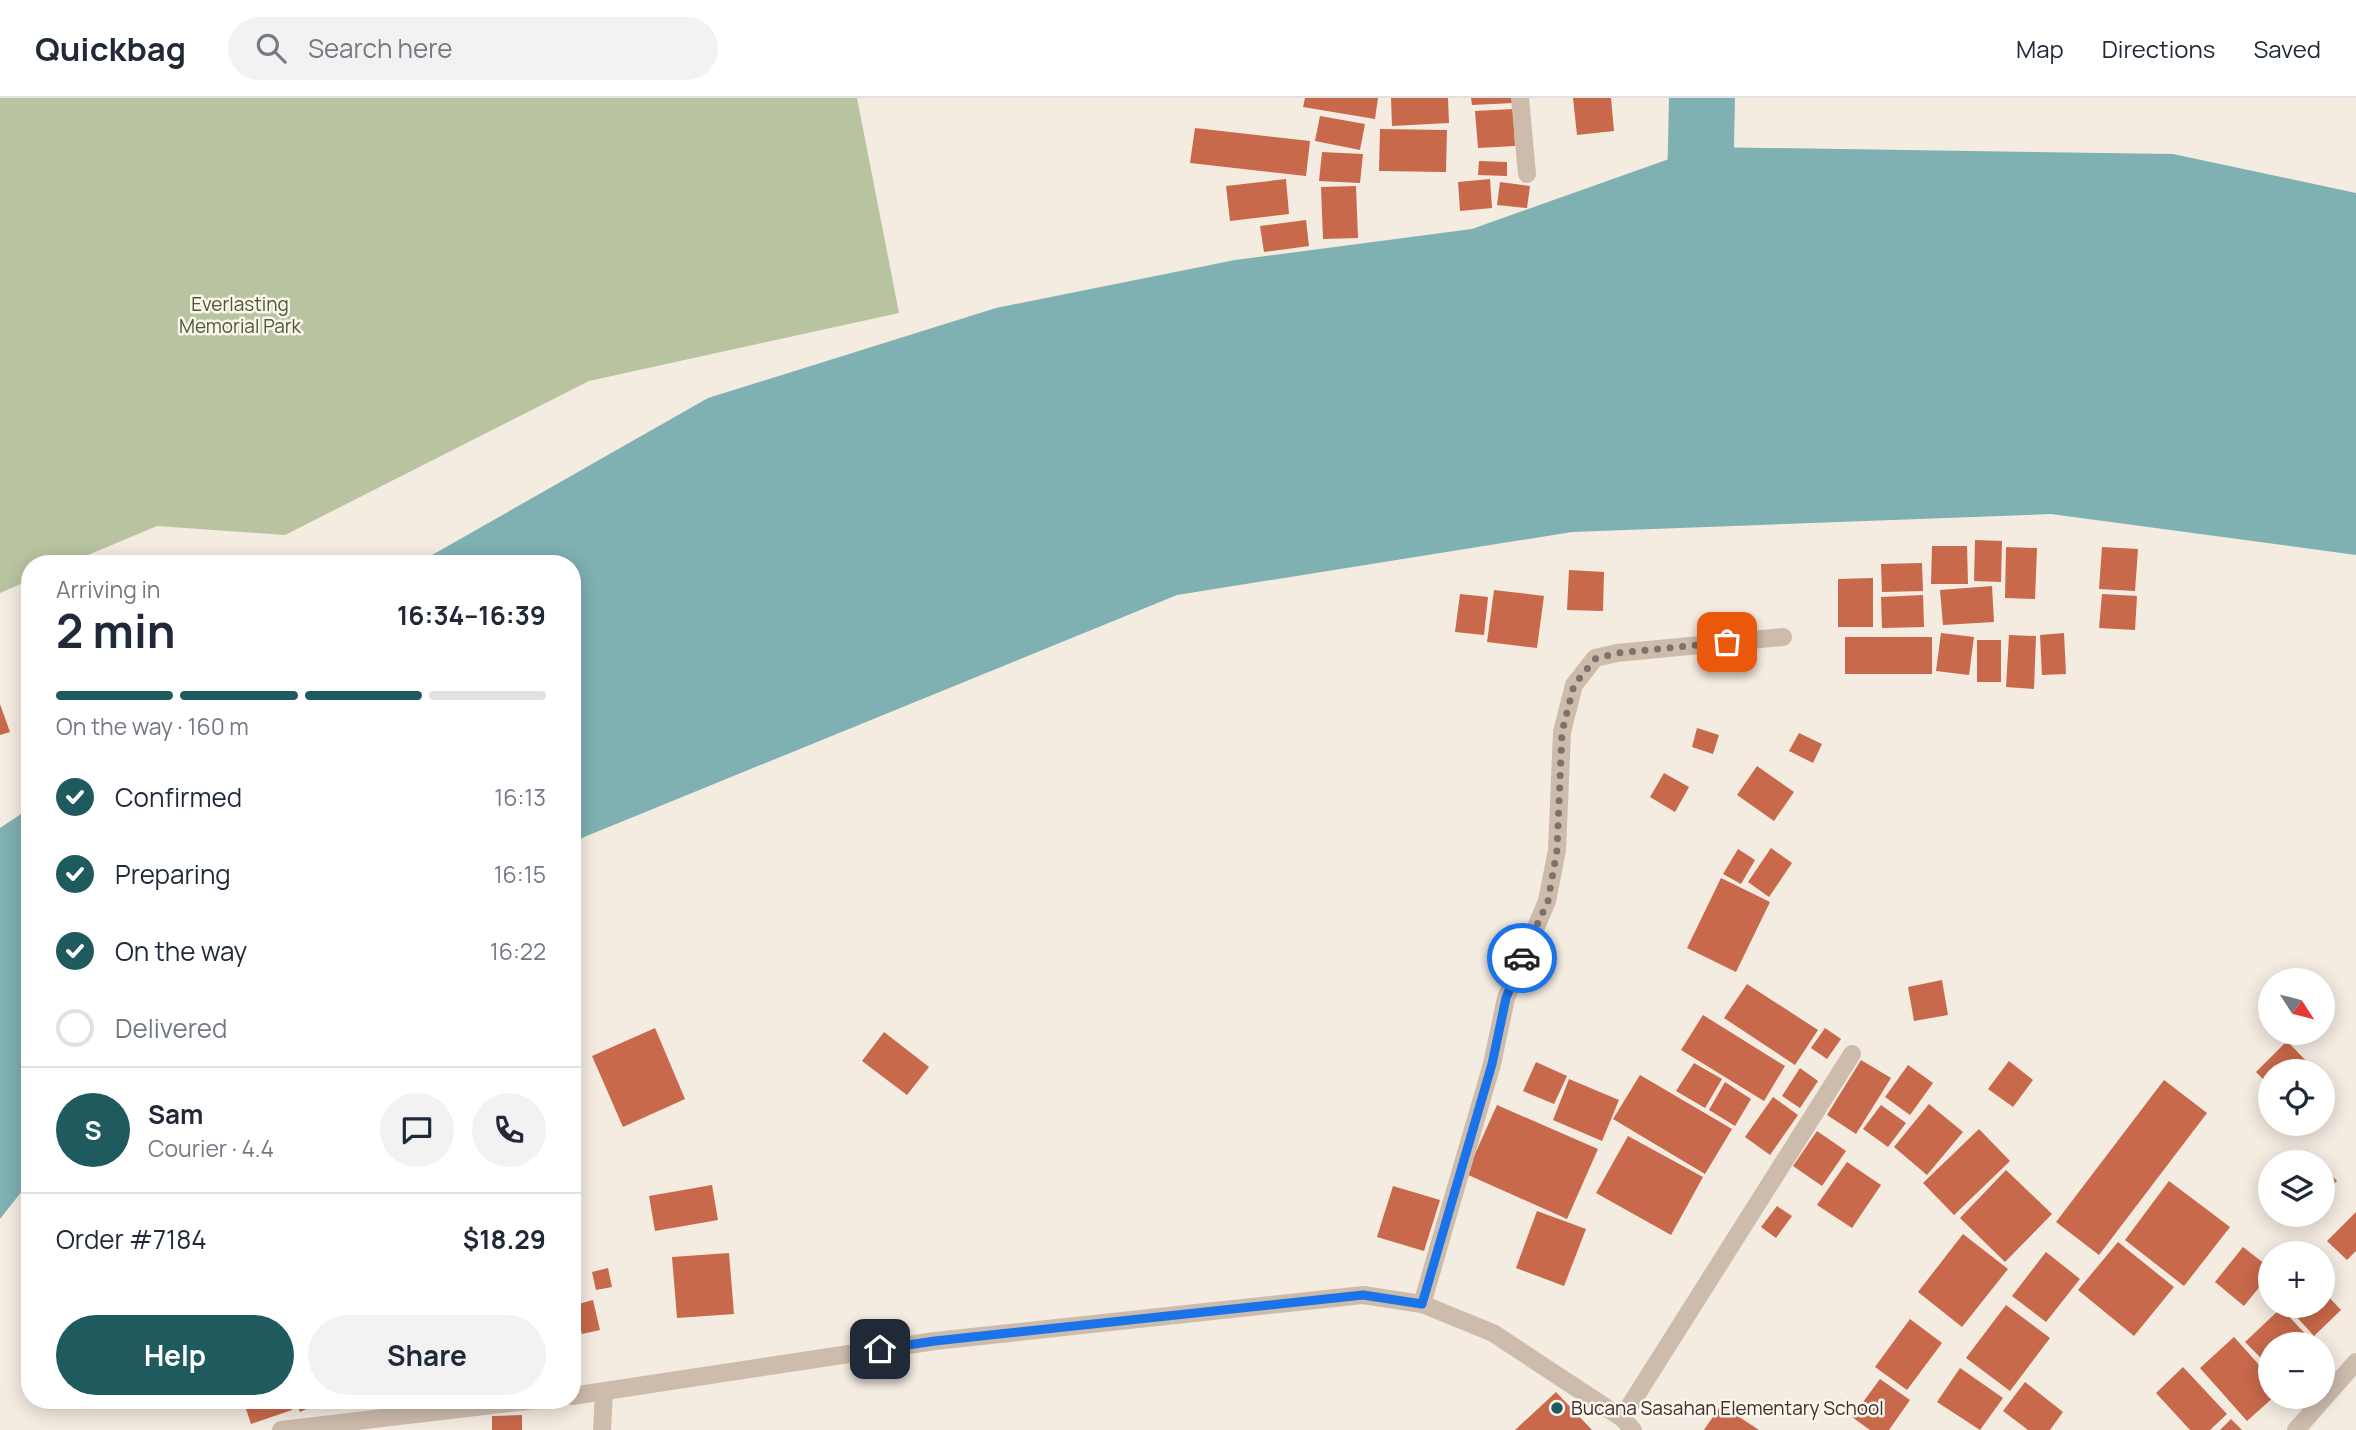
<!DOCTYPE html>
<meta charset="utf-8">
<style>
body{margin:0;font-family:Manrope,sans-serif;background:#f2f2f3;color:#1f2937;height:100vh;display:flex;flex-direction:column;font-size:26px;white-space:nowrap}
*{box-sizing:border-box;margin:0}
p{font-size:23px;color:#747a83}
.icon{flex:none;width:38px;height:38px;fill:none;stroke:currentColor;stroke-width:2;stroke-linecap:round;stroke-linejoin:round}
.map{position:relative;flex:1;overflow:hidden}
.sheet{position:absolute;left:21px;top:457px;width:560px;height:854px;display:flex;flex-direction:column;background:#fff;border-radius:28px;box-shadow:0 4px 18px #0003}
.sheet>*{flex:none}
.needle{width:46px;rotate:126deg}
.controls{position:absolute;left:2258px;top:870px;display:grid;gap:14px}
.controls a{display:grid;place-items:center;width:77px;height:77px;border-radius:50%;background:#fff;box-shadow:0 4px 18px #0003;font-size:35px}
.pin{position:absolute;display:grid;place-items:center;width:60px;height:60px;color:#fff;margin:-30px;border-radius:14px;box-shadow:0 4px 10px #0006}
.courier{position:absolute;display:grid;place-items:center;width:70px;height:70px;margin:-35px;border:5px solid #1a73e8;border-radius:50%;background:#fff;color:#222;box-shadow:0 2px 9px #0007}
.summary em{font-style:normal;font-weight:700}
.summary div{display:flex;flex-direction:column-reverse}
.summary{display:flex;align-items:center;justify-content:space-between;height:119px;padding:0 35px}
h1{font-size:46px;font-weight:700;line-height:52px}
.bar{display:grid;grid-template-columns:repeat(4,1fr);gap:10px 7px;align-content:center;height:84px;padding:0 35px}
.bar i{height:9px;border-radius:5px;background:#e0e1e3}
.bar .selected{background:#1f5a5e}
.bar p{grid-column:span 4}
.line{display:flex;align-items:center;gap:18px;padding:0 35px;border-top:2px solid #e0e1e3}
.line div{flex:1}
.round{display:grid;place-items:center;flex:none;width:74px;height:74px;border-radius:37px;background:#f2f2f3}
ol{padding:0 35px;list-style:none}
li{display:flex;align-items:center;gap:21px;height:77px}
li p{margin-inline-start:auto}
li .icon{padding:7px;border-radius:50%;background:#1f5a5e;color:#fff;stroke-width:4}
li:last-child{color:#747a83}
li i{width:38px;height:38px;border:4px solid #e0e1e3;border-radius:50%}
.action{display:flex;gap:14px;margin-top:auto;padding:14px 35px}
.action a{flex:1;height:80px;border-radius:42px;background:#1f5a5e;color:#fff;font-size:28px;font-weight:700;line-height:80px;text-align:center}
.action a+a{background:#f2f2f3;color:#1f2937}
header{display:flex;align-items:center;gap:42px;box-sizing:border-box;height:98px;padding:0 35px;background:#fff;border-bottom:2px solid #e0e1e3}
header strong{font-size:33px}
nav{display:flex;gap:38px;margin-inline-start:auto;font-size:24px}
.search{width:490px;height:63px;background:#f2f2f3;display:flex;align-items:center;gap:18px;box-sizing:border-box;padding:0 24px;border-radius:38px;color:#747a83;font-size:26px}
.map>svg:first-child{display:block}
.green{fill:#b8c4a0}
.water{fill:#7fb0b2}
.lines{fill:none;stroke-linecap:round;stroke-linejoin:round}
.river{stroke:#7fb0b2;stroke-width:66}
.building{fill:#c8694b}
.minor{stroke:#cdbbac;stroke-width:18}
.done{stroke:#7c716b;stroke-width:7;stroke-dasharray:0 12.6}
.route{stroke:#1a73e8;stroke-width:9}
.poi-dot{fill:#1f5a5e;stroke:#fbf5ee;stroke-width:2.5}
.labels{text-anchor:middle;stroke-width:5;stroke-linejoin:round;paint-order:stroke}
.park-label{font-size:19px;fill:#4a5a2e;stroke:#fbf5ee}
.poi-label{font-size:19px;fill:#3b302b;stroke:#fbf5ee;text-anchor:start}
</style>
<header>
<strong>Quickbag</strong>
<div class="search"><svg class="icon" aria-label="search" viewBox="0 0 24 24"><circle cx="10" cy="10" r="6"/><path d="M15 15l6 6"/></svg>Search here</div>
<nav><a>Map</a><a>Directions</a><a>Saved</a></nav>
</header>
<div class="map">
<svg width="2356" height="1332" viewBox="0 0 2356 1332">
<rect width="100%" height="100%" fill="#f4ebe1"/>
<polygon class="green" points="0,0 857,0 899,215 589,283 285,437 157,428 69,465 30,466 30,482 0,495"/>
<g class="water">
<polygon points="1703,49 2173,56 2356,95 2356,457 2051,416 1572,434 1177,497 572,744 572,466 418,465 708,300 996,210 1235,162 1472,131"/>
<polygon points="30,710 30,1083 0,1121 0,730"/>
</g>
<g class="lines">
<polyline class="river" points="1699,139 1702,0"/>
</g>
<g class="building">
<polygon points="1305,0 1378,0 1375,21 1303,9"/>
<polygon points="1391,0 1448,0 1449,25 1392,28"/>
<polygon points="1471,0 1513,0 1513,5 1472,7"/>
<polygon points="1573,0 1611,0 1614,33 1577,37"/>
<polygon points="1513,11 1515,48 1478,50 1475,13"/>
<polygon points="1320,18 1365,26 1360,52 1315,43"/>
<polygon points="1195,30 1310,43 1306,78 1190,65"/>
<polygon points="1380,31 1447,32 1446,74 1379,73"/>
<polygon points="1322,54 1363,56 1360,85 1319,83"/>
<polygon points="1479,63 1507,64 1507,78 1478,77"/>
<polygon points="1286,81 1289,116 1230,123 1226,88"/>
<polygon points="1490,81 1492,110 1460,113 1458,84"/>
<polygon points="1500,84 1530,88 1527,110 1497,107"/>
<polygon points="1356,88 1358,140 1323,141 1321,89"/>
<polygon points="1306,122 1309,148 1264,154 1260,128"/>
<polygon points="1975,442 2002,443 2001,484 1974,483"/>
<polygon points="1932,448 1967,448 1968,486 1931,486"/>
<polygon points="2006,449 2037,450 2035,501 2005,500"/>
<polygon points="2102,449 2138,451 2135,493 2099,491"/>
<polygon points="1922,465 1923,493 1882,494 1881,466"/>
<polygon points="1569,472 1604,474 1603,513 1567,512"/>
<polygon points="1873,480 1873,529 1838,529 1838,481"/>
<polygon points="1992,488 1994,524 1943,527 1940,492"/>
<polygon points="1494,492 1544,498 1537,550 1487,544"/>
<polygon points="1460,496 1488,499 1484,537 1455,534"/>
<polygon points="2102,496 2137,498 2135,532 2099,530"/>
<polygon points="1923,497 1924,529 1882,530 1881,499"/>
<polygon points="1941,535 1974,539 1969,577 1936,573"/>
<polygon points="2064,535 2066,576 2042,577 2040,537"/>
<polygon points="2009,537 2036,538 2034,591 2006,589"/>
<rect x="1845" y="539" width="87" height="37"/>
<rect x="1977" y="542" width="24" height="42"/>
<polygon points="0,606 10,634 0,637"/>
<polygon points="1697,630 1719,637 1713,656 1692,649"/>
<polygon points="1799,635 1822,646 1813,665 1789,653"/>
<polygon points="1757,668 1794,694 1774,723 1737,697"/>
<polygon points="1664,675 1689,689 1675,714 1650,699"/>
<polygon points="1771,750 1792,765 1769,799 1748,784"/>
<polygon points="1738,751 1755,762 1741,786 1723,776"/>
<polygon points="1721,780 1770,804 1736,874 1687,850"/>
<polygon points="1942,882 1948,917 1914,923 1908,889"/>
<polygon points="1747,886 1818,932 1795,967 1724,920"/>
<polygon points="1703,917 1785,968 1764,1003 1681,952"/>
<polygon points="655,930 685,1001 623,1029 592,958"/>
<polygon points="1825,930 1841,941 1827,961 1811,950"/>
<polygon points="884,934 929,969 907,997 862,963"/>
<polygon points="2287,943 2313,970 2310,973 2270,973 2270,988 2256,974"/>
<polygon points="1861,962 1891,980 1856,1036 1827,1017"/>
<polygon points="2009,963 2033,982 2013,1009 1988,991"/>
<polygon points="1536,964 1567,978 1554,1006 1523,993"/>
<polygon points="1694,965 1722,981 1705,1010 1676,993"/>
<polygon points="1908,967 1933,985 1910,1017 1885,999"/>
<polygon points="1800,970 1818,983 1800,1010 1782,998"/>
<polygon points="1640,977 1732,1031 1705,1076 1613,1021"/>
<polygon points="1569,981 1619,1002 1602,1043 1553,1022"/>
<polygon points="2164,982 2207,1015 2099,1157 2056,1124"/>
<polygon points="1725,984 1751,1001 1735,1028 1709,1012"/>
<polygon points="572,985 581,1036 572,1037"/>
<polygon points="1773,999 1798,1017 1770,1057 1745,1039"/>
<polygon points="1929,1006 1963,1034 1927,1077 1894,1049"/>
<polygon points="1497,1007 1598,1051 1567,1121 1466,1076"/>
<polygon points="1881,1007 1906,1025 1888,1049 1863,1031"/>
<polygon points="1979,1031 2010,1063 1954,1117 1923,1085"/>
<polygon points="1817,1033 1846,1053 1822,1088 1793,1068"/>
<polygon points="1628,1038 1703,1079 1671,1137 1596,1095"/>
<polygon points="1847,1064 1881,1087 1852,1130 1817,1107"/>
<polygon points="2322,1067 2337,1083 2322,1097"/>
<polygon points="2006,1072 2052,1116 2005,1164 1960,1120"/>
<polygon points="2169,1083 2230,1129 2184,1188 2125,1142"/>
<polygon points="712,1087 718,1122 655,1133 649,1098"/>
<polygon points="1393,1088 1440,1102 1424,1153 1377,1139"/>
<polygon points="1777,1108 1792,1118 1776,1140 1761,1129"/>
<polygon points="1537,1113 1586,1131 1564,1188 1516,1170"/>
<polygon points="2356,1114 2356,1153 2347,1162 2327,1143"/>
<polygon points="1963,1136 2008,1171 1962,1229 1918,1194"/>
<polygon points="2118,1144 2174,1189 2134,1238 2078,1192"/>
<polygon points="2243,1149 2270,1170 2270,1176 2244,1208 2215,1184"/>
<polygon points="2046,1154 2080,1181 2046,1224 2012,1198"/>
<polygon points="729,1155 734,1216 677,1220 672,1159"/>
<polygon points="608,1170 612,1189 596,1192 592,1174"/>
<polygon points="2322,1192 2341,1212 2314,1238 2293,1215 2301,1208 2322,1208"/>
<polygon points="593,1202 600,1232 582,1236 575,1207"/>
<polygon points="2006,1207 2050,1240 2010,1293 1966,1260"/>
<polygon points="2281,1210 2312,1243 2309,1246 2270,1246 2270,1269 2245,1244"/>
<polygon points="1910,1221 1942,1245 1907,1292 1875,1269"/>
<polygon points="2234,1239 2270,1279 2270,1298 2275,1298 2247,1323 2200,1270"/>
<polygon points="2183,1269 2227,1316 2210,1332 2190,1332 2156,1295"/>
<polygon points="1960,1270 2003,1300 1980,1332 1937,1304"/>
<polygon points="1880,1281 1910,1302 1889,1332 1870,1332 1852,1319"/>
<polygon points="2025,1284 2063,1314 2050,1332 2028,1332 2003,1313"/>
<polygon points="1556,1294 1592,1332 1515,1332"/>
<polygon points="243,1302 288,1302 292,1312 251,1326"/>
<polygon points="294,1302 327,1302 300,1314"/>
<polygon points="1721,1307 1759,1332 1704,1332"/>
<polygon points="522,1317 522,1332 492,1332 492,1318"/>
<polygon points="2231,1321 2242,1332 2220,1332"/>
</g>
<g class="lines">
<g class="minor">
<polyline points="1520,0 1527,76"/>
<polyline points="1422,1206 1492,966 1506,900 1547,803 1557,752 1562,634 1574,587 1595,560 1617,555 1783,539"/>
<polyline points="572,1298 935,1243 1363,1197 1422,1206 1493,1235 1622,1320 1633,1332"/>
<polyline points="1622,1320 1852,956"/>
<polyline points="281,1332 536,1302"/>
<polyline points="602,1332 604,1294"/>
<polyline points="2296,1332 2356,1264"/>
</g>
</g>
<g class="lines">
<polyline class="done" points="1522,860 1548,803 1557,752 1562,634 1574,587 1595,561 1617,555 1727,544"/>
<polyline class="route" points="880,1251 935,1243 1363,1197 1422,1206 1492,966 1506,900 1522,860"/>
</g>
<circle class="poi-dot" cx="1557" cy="1310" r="7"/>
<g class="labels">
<g class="park-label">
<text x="240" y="213">Everlasting<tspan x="240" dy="22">Memorial Park</tspan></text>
</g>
<g class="poi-label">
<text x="1571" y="1317">Bucana Sasahan Elementary School</text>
</g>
</g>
</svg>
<div class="controls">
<a><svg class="needle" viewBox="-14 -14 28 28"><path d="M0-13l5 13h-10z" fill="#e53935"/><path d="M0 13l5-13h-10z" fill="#747a83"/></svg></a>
<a><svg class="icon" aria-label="locate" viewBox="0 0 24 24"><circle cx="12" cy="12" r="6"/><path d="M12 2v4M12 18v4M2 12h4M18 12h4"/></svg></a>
<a><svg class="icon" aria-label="layers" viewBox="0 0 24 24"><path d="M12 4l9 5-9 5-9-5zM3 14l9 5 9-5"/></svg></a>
<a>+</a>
<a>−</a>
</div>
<div class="pin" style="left:1727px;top:544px;background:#ea580c"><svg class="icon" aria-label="bag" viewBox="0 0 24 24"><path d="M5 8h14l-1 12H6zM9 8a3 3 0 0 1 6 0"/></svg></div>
<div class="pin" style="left:880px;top:1251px;background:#1f2937"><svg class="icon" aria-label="home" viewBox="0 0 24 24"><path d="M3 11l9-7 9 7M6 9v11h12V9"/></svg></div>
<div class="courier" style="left:1522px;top:860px"><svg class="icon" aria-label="car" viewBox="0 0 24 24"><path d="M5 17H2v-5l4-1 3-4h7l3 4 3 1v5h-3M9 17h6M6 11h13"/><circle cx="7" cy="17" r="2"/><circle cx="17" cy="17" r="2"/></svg></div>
<section class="sheet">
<div class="summary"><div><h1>2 min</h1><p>Arriving in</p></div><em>16:34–16:39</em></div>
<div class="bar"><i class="selected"></i><i class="selected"></i><i class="selected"></i><i></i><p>On the way · 160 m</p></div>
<ol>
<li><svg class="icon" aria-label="check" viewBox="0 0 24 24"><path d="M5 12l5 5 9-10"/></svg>Confirmed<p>16:13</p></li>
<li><svg class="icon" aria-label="check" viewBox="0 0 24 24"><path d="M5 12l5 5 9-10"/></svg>Preparing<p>16:15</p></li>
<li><svg class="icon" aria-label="check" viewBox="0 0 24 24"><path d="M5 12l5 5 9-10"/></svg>On the way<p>16:22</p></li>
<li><i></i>Delivered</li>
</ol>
<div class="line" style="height:126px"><b class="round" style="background:#1f5a5e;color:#fff">S</b><div><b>Sam</b><p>Courier · 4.4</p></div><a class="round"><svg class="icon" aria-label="chat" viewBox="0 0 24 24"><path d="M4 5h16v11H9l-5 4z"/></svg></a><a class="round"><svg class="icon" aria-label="phone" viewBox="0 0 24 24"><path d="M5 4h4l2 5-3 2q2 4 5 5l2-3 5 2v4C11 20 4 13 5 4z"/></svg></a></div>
<div class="line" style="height:91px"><div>Order #7184</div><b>$18.29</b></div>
<div class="action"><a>Help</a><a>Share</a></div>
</section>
</div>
